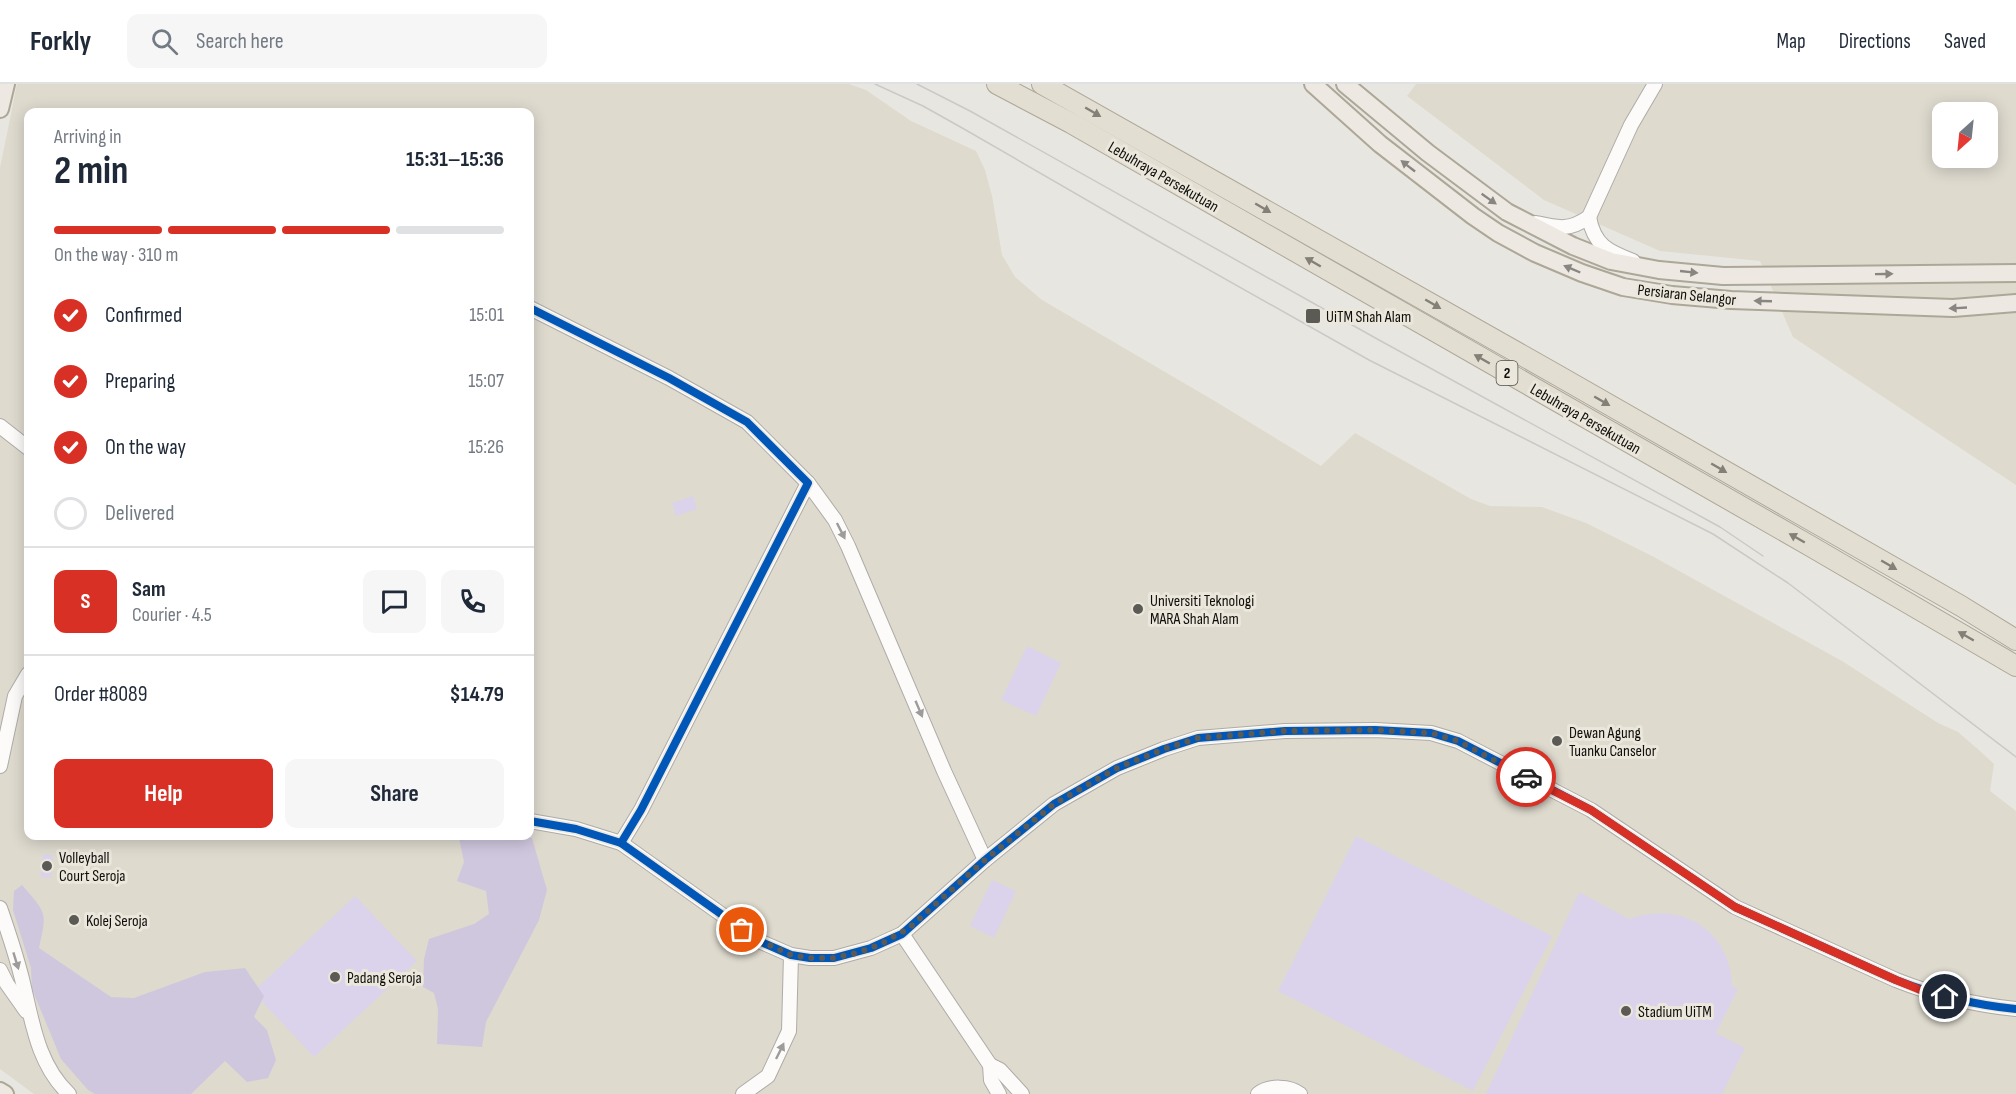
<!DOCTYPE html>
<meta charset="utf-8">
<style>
body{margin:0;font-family:"Sofia Sans Condensed",sans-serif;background:#f6f6f7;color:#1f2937;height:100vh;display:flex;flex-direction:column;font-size:22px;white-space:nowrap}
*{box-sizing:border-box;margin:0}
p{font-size:20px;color:#747a83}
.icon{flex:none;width:33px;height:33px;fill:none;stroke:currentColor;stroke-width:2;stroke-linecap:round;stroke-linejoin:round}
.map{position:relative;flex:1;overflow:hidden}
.panel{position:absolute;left:24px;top:24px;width:510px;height:732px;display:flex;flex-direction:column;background:#fff;border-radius:12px;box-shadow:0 3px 15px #0003}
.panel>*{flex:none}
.needle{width:39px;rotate:207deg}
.fabs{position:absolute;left:1932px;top:18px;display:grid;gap:12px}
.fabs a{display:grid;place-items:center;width:66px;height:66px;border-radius:12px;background:#fff;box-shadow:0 3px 15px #0003;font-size:30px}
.pin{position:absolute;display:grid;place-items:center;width:51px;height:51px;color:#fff;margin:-26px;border:3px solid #fff;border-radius:50%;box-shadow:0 2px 6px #0007}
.courier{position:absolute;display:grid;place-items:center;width:60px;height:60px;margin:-30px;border:4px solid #d93025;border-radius:50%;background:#fff;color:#222;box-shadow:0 2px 8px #0007}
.summary em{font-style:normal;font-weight:700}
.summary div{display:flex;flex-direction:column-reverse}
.summary{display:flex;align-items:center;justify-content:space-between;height:102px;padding:0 30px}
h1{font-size:39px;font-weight:700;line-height:45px}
.bar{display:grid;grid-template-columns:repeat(4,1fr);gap:9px 6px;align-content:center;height:72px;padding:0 30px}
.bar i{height:8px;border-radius:4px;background:#e0e1e3}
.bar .selected{background:#d93025}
.bar p{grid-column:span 4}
.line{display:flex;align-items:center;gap:15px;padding:0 30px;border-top:2px solid #e0e1e3}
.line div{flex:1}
.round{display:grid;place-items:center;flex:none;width:63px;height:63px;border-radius:12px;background:#f6f6f7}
ol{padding:0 30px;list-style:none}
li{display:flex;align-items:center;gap:18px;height:66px}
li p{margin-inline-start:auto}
li .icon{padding:6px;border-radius:50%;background:#d93025;color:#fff;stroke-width:4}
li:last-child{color:#747a83}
li i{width:33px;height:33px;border:3px solid #e0e1e3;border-radius:50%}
.primary-button{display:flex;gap:12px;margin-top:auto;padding:12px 30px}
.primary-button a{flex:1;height:69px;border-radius:12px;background:#d93025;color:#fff;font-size:24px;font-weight:700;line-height:69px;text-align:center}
.primary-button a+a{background:#f6f6f7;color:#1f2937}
header{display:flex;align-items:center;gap:36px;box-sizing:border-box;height:84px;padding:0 30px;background:#fff;border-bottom:2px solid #e0e1e3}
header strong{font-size:28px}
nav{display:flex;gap:33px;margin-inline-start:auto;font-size:21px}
.search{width:420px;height:54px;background:#f6f6f7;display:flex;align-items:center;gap:15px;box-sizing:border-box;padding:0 21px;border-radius:12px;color:#747a83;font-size:22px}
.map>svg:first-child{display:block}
.built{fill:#dedace;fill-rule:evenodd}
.green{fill:#dbd3eb}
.forest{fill:#cfc7de}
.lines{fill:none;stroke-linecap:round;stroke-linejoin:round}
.minor-casing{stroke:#aeaca8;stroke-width:16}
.major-casing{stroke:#ada798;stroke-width:20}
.highway-casing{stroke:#ada798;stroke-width:22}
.minor{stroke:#fcfbfa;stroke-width:14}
.major{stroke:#ede9e2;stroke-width:16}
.highway{stroke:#e3ded2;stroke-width:20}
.tram{stroke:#cac9c7;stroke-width:1.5}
.cycleway-casing{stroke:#ebe7dc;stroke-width:11}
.cycleway{stroke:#0057b8;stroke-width:8}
.oneway{fill:#848078}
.oneway2{fill:#898681}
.oneway3{fill:#9d9c9a}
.done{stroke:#5b5a55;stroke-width:6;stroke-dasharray:0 10.8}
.route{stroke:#d93025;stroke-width:8}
.poi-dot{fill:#5b5a55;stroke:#ebe7dc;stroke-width:2}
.labels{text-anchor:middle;stroke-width:6;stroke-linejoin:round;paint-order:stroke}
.shield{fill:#ebe7dc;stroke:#514f49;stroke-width:1.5}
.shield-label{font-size:15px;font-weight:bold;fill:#0f0e0a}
.street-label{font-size:16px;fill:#0f0e0a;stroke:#ebe7dc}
.poi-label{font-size:16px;fill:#0f0e0a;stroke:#ebe7dc;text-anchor:start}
</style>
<header>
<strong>Forkly</strong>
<div class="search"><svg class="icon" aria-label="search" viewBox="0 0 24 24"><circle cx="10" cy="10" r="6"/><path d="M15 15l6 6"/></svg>Search here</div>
<nav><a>Map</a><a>Directions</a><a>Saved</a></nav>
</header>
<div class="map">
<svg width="2016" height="1010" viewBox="0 0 2016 1010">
<rect width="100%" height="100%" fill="#e8e6e0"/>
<g class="built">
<path d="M17,0h832l17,6 45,31 65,30 9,19 7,26 10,59 13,22 27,23 176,103 103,63 34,-33 116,66 19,7 52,1 44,16 66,33 190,105 96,62 20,9 22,19 14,13 -4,27 26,20v283h-1982l-34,-25v-901zM28,28h502v724h-502z"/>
<path d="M1416,0h600v401l-223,-148 -33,-76 -100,-10 -116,-51 -137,-104zM1942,28h46v46h-46z"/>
</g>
<g class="green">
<polygon points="693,412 697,425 676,432 672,419"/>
<polygon points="1027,562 1061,579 1036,632 1001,616"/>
<polygon points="1356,752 1552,852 1473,1007 1278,907"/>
<polygon points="43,770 53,771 51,794 40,793"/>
<polygon points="992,796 1016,807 994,854 970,842"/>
<path d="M1579,808l50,27c52,-18 101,10 103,67l6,3 -22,44 29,15 -23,46h-236z"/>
<polygon points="355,812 417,877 314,973 253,908"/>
</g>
<g class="forest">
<polygon points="467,752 526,752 532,754 547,806 539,836 486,938 482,963 437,960 438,925 434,909 423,903 424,875 429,855 474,840 489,830 486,807 457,797 464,778 459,754"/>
<path d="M22,801c25,29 25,26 17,63l72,49 23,1 71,-26 40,-4 19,28 -10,21 13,13 9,30 -8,18 -21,4 -22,-21 -34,33h-96l-7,-4 -27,-31 -29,-70 -1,-21 -18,-58 1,-19z"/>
</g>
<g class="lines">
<g class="minor-casing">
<g id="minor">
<path d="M1589,133c5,28 19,35 44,44"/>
<path d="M1536,139c22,5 33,8 53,-6l42,-92 24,-41"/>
<polyline points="530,224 669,294 747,338 808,399 641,726 621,759"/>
<polyline points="0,342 28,364"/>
<polyline points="808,399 835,436 848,462 944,687 985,776"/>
<polyline points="0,682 15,612 28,590"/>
<path d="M530,737l46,8 45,14 138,98 32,14 19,3h24l37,-10 31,-14 83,-74 69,-56 63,-36 47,-19 34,-11 87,-7 90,-1 56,3 27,8 133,69 144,97 161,73c38,15 79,25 120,29"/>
<path d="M0,824c8,23 16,47 22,71 10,41 15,85 47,115"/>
<polyline points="902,850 990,981 991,996 999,1010"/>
<polyline points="0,886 7,900 26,927"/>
<polyline points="990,981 1000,986 1022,1010"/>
<polyline points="743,1010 768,992 789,947 791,871"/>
<path d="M1258,1010c11,-9 32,-8 42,0"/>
</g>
</g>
<g class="major-casing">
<g id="major">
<polyline points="1313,0 1380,60 1473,132 1498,149 1535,169 1582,189 1623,203 1672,211 1731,216 1953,224 2016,219"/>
<polyline points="1345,0 1428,69 1507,128 1573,162 1611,177 1659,186 1723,192 2016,189"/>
<polyline points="0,25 6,0"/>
<polyline points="0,1007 5,1010"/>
</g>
</g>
<g class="highway-casing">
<g id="highway">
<polyline points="997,0 1071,39 1812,463 2016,582"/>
<polyline points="1042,0 1557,291 1961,522 2016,556"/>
</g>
</g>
<use href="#minor" class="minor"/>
<use href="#major" class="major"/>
<use href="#highway" class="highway"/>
<g class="tram">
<polyline points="875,0 923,22 964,45 1149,152 1369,276 1713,450 1788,499 2016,673"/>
<polyline points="917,0 970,27 1379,256 1720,443 1763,472"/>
</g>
<g class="cycleway-casing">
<g id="cycleway">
<polyline points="530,224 669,294 747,338 808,399 641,726 621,759"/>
<path d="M530,737l46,8 45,14 138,98 32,14 19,3h24l37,-10 31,-14 83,-74 69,-56 63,-36 47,-19 34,-11 87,-7 90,-1 56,3 27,8 133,69 144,97 161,73c38,15 79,25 120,29"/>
</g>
</g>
<use href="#cycleway" class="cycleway"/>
</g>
<defs><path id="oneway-solid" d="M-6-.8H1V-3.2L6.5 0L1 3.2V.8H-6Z" transform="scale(1.5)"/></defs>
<g class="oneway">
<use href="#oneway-solid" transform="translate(1093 28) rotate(30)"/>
<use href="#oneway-solid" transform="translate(1263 124) rotate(30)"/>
<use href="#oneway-solid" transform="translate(1313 178) rotate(-150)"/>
<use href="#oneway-solid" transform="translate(1433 220) rotate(30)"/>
<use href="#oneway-solid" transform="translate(1482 275) rotate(-150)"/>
<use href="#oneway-solid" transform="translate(1602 317) rotate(30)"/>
<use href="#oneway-solid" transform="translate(1719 384) rotate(30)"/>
<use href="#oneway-solid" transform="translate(1797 454) rotate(-150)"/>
<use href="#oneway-solid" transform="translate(1889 481) rotate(30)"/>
<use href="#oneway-solid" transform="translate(1966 552) rotate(-150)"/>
</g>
<g class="oneway2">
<use href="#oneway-solid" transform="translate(1408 82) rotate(-142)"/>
<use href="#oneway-solid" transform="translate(1489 115) rotate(35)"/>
<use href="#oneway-solid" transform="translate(1572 185) rotate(-157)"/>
<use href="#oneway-solid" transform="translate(1689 188) rotate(6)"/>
<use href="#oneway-solid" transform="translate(1884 190) rotate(-1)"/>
<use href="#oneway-solid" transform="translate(1763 217) rotate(-178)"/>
<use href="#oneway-solid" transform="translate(1958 224) rotate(177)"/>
</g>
<g class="oneway3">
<use href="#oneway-solid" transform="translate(841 447) rotate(63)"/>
<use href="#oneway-solid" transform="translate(919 625) rotate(67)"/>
<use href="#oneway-solid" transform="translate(16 877) rotate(73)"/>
<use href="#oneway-solid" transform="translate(780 967) rotate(-64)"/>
</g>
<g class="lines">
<polyline class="done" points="742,846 759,856 791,871 810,874 834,874 860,868 881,860 909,844 985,776 1054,720 1117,684 1164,665 1198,654 1285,647 1375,646 1431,649 1458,657 1526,693"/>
<polyline class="route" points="1526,693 1591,726 1735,823 1896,896 1923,907 1945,913"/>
</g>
<g class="poi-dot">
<rect x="1305" y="224" width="16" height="16" rx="3"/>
<circle cx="1138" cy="525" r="6"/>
<circle cx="1557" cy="657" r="6"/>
<circle cx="47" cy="782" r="6"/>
<circle cx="74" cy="836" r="6"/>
<circle cx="335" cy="893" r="6"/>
<circle cx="1626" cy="927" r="6"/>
</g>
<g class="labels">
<rect class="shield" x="1496.5" y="277" width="21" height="24" rx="4.5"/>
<g class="shield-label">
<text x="1507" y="294">2</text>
</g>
<g class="street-label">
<text transform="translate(1164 92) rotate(30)" y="6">Lebuhraya Persekutuan</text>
<text transform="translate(1687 210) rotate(6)" y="6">Persiaran Selangor</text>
<text transform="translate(1586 334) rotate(30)" y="6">Lebuhraya Persekutuan</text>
</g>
<g class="poi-label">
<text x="1326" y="238">UiTM Shah Alam</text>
<text x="1150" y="522">Universiti Teknologi<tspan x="1150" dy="18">MARA Shah Alam</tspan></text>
<text x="1569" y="654">Dewan Agung<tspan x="1569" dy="18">Tuanku Canselor</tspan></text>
<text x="59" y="779">Volleyball<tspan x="59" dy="18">Court Seroja</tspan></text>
<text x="86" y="842">Kolej Seroja</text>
<text x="347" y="899">Padang Seroja</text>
<text x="1638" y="933">Stadium UiTM</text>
</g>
</g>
</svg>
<div class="fabs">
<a><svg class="needle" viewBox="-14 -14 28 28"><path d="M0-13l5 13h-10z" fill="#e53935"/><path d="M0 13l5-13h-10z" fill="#747a83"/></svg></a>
</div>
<div class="pin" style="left:742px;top:846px;background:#ea580c"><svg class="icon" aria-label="bag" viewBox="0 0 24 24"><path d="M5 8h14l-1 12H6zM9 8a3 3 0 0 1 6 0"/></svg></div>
<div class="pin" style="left:1945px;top:913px;background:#1f2937"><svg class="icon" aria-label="home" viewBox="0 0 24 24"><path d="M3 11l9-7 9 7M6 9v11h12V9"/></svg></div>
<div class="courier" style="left:1526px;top:693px"><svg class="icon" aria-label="car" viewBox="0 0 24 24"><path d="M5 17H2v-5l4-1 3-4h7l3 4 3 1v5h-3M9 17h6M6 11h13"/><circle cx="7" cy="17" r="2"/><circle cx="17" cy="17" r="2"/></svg></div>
<section class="panel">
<div class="summary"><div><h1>2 min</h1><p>Arriving in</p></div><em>15:31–15:36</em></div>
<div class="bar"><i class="selected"></i><i class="selected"></i><i class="selected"></i><i></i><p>On the way · 310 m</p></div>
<ol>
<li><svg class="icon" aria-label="check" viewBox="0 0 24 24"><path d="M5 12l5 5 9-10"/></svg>Confirmed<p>15:01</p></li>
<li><svg class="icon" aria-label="check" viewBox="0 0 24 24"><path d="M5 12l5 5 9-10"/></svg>Preparing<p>15:07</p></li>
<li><svg class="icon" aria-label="check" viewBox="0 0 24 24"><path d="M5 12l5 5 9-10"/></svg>On the way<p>15:26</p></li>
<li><i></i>Delivered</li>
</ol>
<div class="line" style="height:108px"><b class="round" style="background:#d93025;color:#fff">S</b><div><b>Sam</b><p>Courier · 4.5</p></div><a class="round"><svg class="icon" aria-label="chat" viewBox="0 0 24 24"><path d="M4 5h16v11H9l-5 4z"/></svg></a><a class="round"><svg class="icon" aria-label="phone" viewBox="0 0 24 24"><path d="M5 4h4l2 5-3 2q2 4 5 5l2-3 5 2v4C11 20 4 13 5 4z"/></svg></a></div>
<div class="line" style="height:78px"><div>Order #8089</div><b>$14.79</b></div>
<div class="primary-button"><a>Help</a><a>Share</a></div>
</section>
</div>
